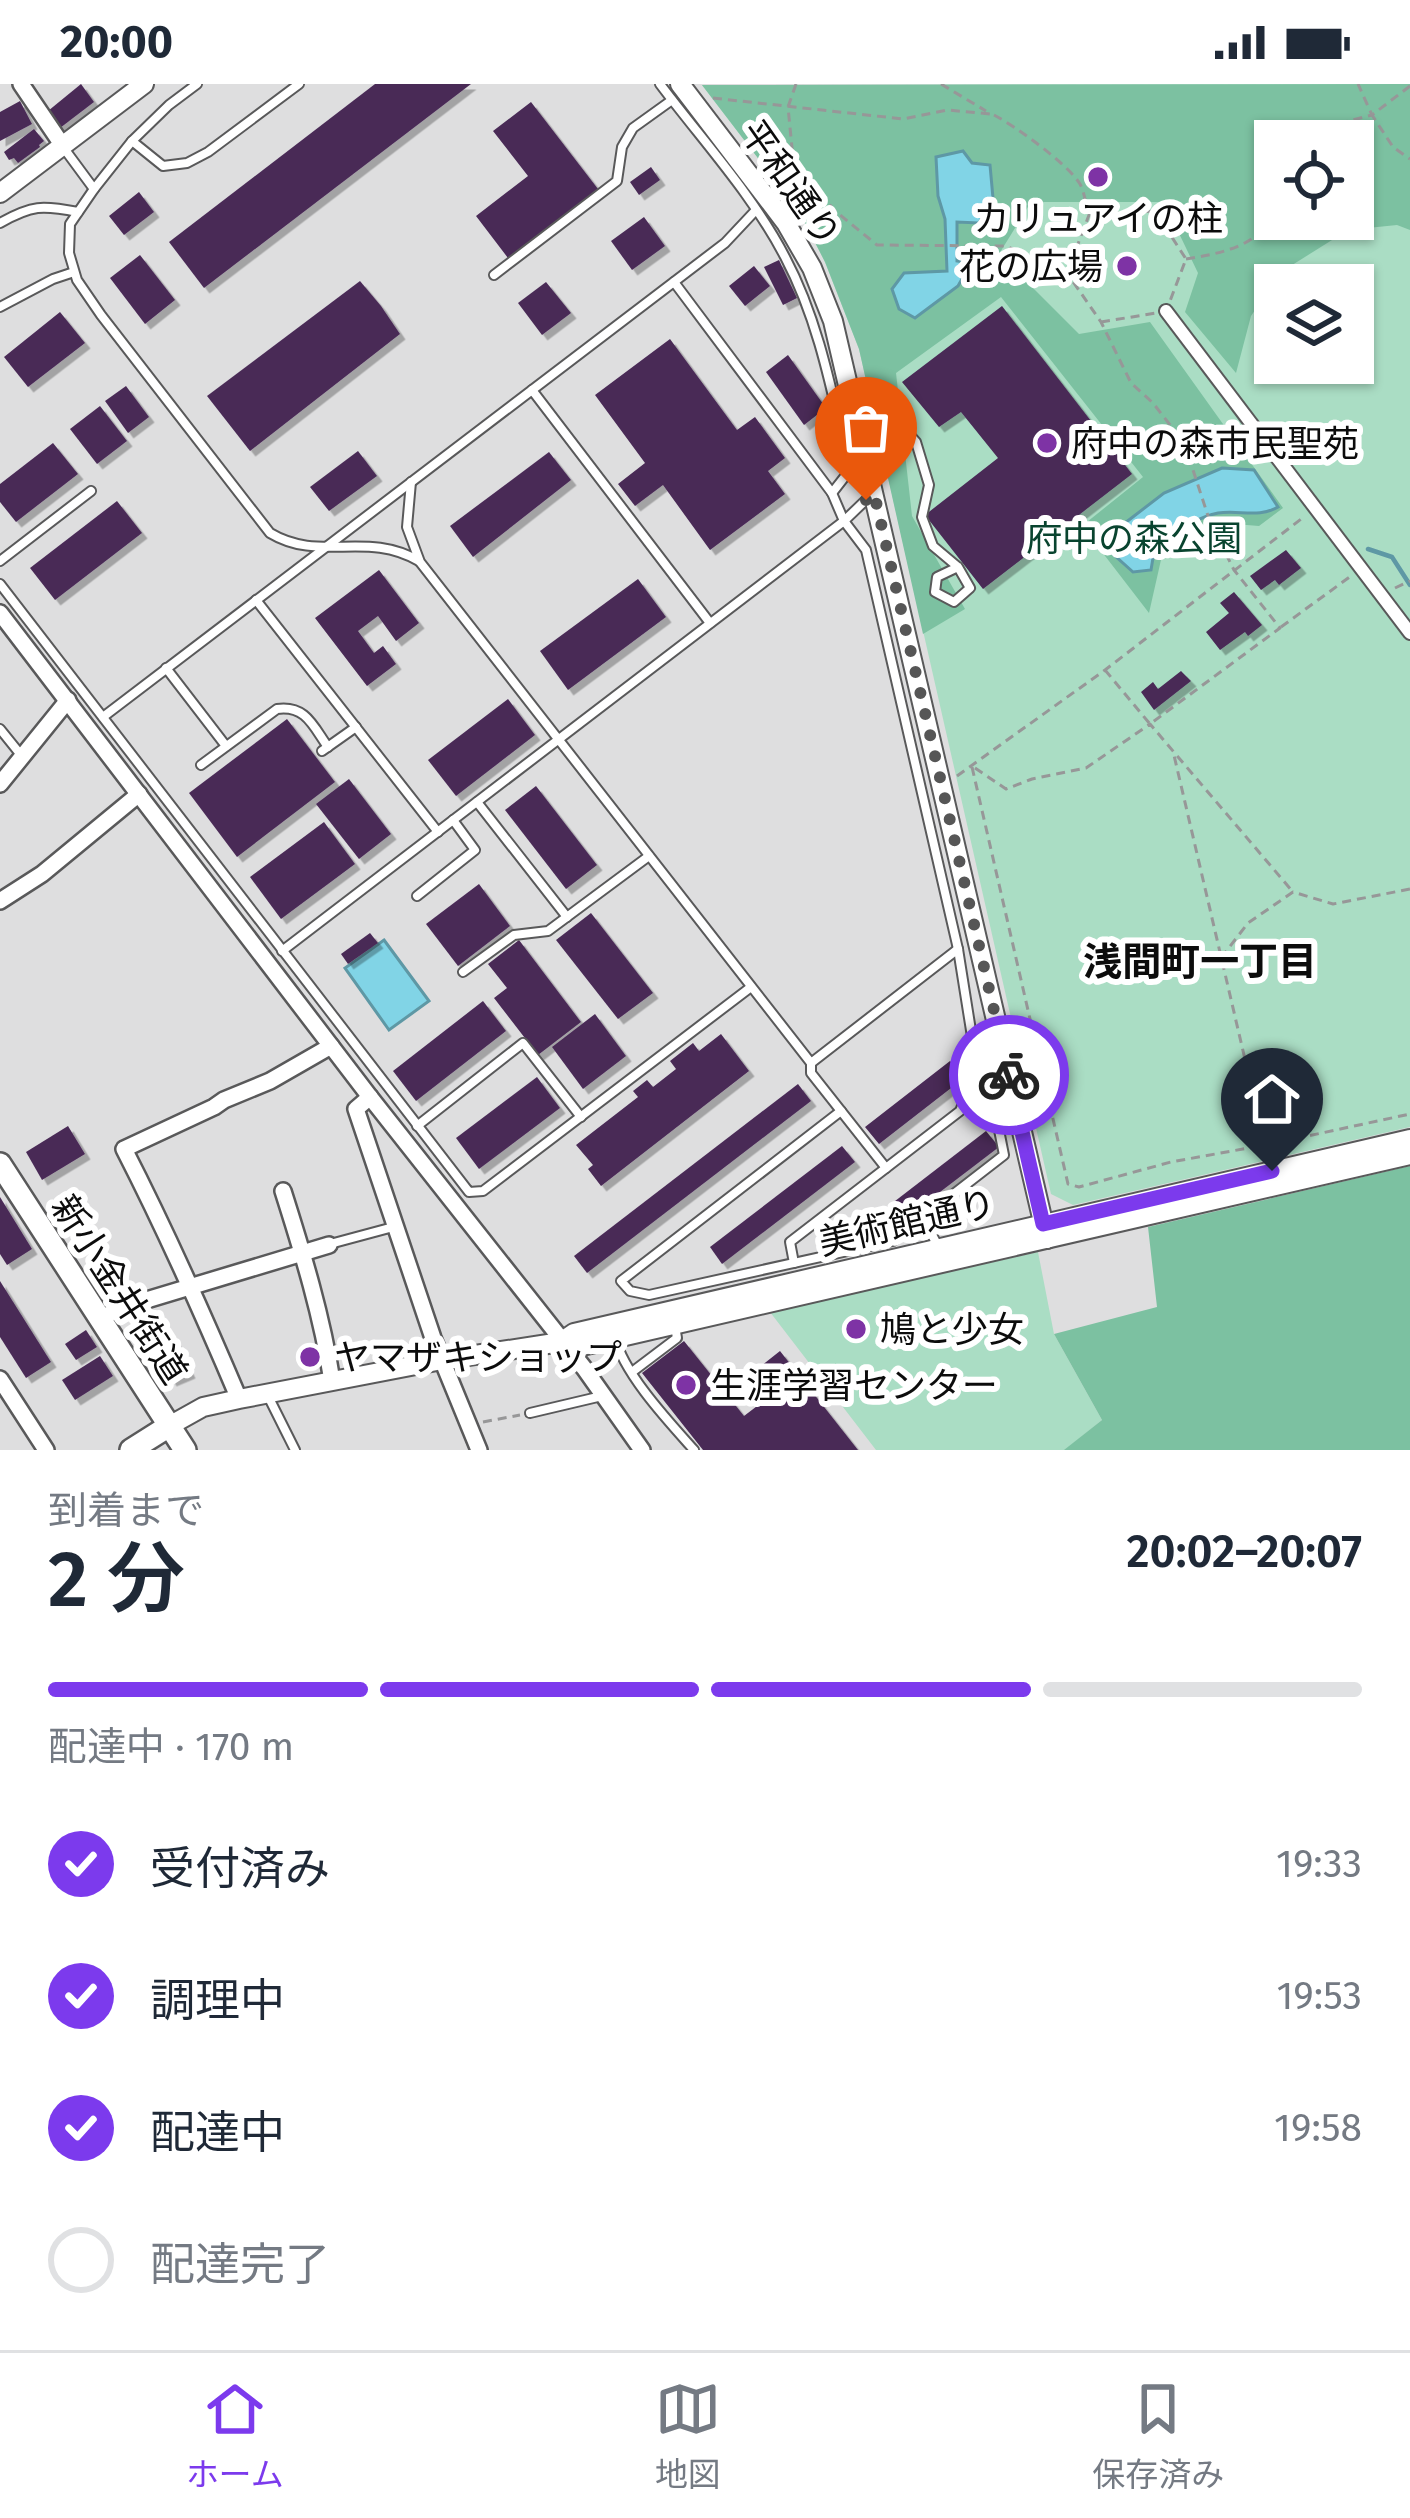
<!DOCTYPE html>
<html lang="ja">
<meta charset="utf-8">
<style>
body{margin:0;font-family:"Fira Sans","Noto Sans JP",sans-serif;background:#f6f6f7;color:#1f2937;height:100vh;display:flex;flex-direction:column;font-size:45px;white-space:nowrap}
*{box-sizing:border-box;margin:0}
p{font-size:39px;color:#747a83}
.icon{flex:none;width:66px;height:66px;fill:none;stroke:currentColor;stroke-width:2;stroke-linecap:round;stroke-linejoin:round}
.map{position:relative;height:1366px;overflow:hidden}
.side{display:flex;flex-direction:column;background:#fff;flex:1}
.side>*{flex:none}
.controls{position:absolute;left:1254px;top:36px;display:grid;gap:24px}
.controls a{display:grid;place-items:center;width:120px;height:120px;border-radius:0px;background:#fff;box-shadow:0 3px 9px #0004;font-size:60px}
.pin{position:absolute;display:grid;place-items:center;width:102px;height:102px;color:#fff;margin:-123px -51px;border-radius:50% 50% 50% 0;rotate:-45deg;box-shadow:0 0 12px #0007}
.pin .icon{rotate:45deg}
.courier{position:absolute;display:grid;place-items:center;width:120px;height:120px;margin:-60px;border:9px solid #7c3aed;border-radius:50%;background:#fff;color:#222;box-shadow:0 3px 15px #0007}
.summary em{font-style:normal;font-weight:600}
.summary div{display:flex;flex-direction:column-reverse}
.summary{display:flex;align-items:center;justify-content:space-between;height:204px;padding:0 48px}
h1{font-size:78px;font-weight:600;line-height:90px}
.bar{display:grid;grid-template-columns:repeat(4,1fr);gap:18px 12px;align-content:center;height:144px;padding:0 48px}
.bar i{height:15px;border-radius:9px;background:#e0e1e3}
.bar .on{background:#7c3aed}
.bar p{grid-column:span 4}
ol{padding:0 48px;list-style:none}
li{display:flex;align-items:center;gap:36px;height:132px}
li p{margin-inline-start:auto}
li .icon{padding:12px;border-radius:50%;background:#7c3aed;color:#fff;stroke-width:4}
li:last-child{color:#747a83}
li i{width:66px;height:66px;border:6px solid #e0e1e3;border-radius:50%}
.status{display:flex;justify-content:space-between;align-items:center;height:84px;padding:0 60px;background:#fff;direction:ltr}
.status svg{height:33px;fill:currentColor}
.tab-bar{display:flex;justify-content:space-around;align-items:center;height:168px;border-top:3px solid #e0e1e3;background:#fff;font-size:33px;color:#747a83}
.tab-bar a{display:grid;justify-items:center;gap:6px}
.tab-bar .on{color:#7c3aed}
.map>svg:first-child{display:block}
.green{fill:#aaddc4;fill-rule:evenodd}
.forest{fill:#7cc1a1;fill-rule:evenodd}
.water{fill:#81d4e6;stroke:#5e98a5;stroke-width:3}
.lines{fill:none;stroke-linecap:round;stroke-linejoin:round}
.stream{stroke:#5e98a5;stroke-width:4.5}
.building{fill:#4a2a57;filter:url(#shadow)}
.service-casing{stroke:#59595a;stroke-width:12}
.pedestrian-casing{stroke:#59595a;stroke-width:16}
.minor-casing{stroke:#59595a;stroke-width:20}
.tertiary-casing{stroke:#59595a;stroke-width:22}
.secondary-casing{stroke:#59595a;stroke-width:26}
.path{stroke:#979798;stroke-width:3;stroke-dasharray:9 6;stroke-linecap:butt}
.service{stroke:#fff;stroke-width:8}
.pedestrian{stroke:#fff;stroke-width:12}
.minor{stroke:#fff;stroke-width:15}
.tertiary{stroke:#fff;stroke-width:18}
.secondary{stroke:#fff;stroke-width:21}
.done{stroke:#565656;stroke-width:12;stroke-dasharray:0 21.6}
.route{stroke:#7c3aed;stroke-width:15}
.poi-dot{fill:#7e33a5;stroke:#fff;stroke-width:4.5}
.labels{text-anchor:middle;stroke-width:12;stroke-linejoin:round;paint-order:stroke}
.street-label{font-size:36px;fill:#0c0c0c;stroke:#fff}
.poi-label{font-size:36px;fill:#0c0c0c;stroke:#fff;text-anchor:start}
.park-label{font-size:36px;fill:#09442f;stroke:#fff}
.neighbourhood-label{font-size:39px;font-weight:bold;fill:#0c0c0c;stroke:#fff}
</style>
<div class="status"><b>20:00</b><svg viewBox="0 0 49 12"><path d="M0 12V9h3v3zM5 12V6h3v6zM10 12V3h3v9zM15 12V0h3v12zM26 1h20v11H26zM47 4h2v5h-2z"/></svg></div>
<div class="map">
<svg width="1410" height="1366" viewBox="0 0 1410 1366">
<defs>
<filter id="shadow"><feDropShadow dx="5.5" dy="5.5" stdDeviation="0" flood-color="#0004"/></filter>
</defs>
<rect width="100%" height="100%" fill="#dededf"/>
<g class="green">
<path d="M1410,0v1043l-337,78 -22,-11 -192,-845 -34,-87 -25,-49 -98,-128zM1275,57h78v78h-78zM1275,201h78v78h-78z"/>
<polygon points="1038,1168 1054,1250 1102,1336 1065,1366 876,1366 770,1228"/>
</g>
<g class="forest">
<path d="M1410,0v146l-13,-5 -49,5 -67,42 -30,44 -15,57 -51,-61 13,-39 -34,-71h-133l-32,52 80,80 71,-12 133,186 -24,18 -49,-4 -47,29 -14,62 -67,-87 61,-49 -142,-180 -105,76 16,143 53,93 -42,25 -64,-285 -34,-87 -25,-49 -98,-128zM1275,57h78v78h-78z"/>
<polygon points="1410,1082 1410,1366 1064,1366 1102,1336 1054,1250 1157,1223 1148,1143"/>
</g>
<g class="water">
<polygon points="963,67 972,79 990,81 993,114 979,139 957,138 957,177 971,179 958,202 915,234 899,225 892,205 904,189 947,187 945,135 938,112 936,73"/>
<path d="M1222,384l32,2 24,37c-18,11 -39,3 -60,6 -22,4 -44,21 -63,33l-4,24 -18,2 -20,-18 12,-31 39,-30z"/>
<polygon points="384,856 429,917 389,946 345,884"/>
</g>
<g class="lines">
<polyline class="stream" points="1368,465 1392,473 1410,501"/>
</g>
<g class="building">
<polygon points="81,0 94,18 60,44 48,27"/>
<polygon points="375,0 471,0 204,204 169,158"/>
<polygon points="20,17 32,40 0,57 0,28"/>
<polygon points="531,18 598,105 508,174 476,132 528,92 493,47"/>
<polygon points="34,45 44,57 39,61 40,63 18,79 14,74 9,76 4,68"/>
<polygon points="651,83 660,96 639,111 630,98"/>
<polygon points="139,108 154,128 124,151 109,132"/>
<polygon points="644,133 665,162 632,186 611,157"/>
<polygon points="140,171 175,216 145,240 110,194"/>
<polygon points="779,176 797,214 783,221 764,183"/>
<polygon points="754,182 770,202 745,222 729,202"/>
<polygon points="360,197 381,222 400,250 250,367 207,312"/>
<polygon points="546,198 571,229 542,251 518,219"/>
<polygon points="1002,222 1132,390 983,505 925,431 998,374 961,328 939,343 902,298"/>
<polygon points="60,228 85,259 28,303 4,273"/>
<polygon points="670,255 737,346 755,333 785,374 768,387 785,410 710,466 663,401 635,422 618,400 645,379 595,311"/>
<polygon points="788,271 826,324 804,341 766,288"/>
<polygon points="126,302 149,333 128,349 105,317"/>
<polygon points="100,322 127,357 97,380 70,345"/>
<polygon points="53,359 78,390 16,438 0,418 0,400"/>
<polygon points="358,367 377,392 329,427 310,403"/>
<polygon points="549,368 571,396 473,473 450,442"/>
<polygon points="117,417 142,449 55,516 30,484"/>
<polygon points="1286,466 1301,484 1279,501 1275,496 1261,506 1250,492"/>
<polygon points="379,486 419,539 396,557 378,532 358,547 374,569 383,562 396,580 367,602 315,534"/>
<polygon points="638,495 666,533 568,606 540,567"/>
<polygon points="1234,508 1262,541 1248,552 1245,548 1220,566 1206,548 1229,529 1220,519"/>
<polygon points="1181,587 1191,597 1154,626 1141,608 1153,598 1158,605"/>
<polygon points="508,615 535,651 456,712 428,676"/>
<polygon points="287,635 335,698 237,773 189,709"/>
<polygon points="349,695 391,750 359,775 316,720"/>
<polygon points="536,702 597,781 566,805 505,726"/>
<polygon points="324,738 355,780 281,835 250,793"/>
<polygon points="479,800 510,842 458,882 426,840"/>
<polygon points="591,829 653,909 618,935 556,856"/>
<polygon points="370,849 378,859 348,880 341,870"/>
<polygon points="519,856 581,938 538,971 494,914 507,904 488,880"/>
<polygon points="483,917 506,947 416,1017 393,987"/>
<polygon points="595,930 626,972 583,1005 552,963"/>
<polygon points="721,950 749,987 601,1102 588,1085 593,1081 576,1061 638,1013 633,1007 647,996 653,1003 676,985 670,977 693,959 699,967"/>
<polygon points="960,975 963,979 967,976 973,983 962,991 964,994 879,1060 865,1043 950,977 953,980"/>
<polygon points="537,993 560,1024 479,1085 456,1054"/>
<polygon points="798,1000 811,1017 587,1189 574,1172"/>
<polygon points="68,1042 85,1070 42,1096 26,1068"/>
<polygon points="986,1047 999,1063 885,1150 873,1134"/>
<polygon points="842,1062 855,1078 722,1180 710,1163"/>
<polygon points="0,1113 32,1165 7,1181 0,1170"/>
<polygon points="0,1197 51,1278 26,1294 0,1253"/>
<polygon points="86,1246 97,1263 76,1276 65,1260"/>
<polygon points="175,1256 190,1289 171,1297 156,1264"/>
<polygon points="684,1257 744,1332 769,1313 751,1290 780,1267 858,1366 703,1366 642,1289"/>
<polygon points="100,1272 113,1292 75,1316 62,1296"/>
</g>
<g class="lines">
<g class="service-casing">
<g id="service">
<path d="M197,0l-28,21 -37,36 -38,48 -24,35 -1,29 8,27 24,35 169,218c50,30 96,-3 149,28"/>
<path d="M660,0c42,56 93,111 125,173 35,66 48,141 65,213l-18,23"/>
<polyline points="132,57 163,82 187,79 208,68 299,0"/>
<polyline points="63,63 94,105"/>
<path d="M0,139c32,-18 42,-18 78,-11"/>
<polyline points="494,191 617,97 622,63 633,44 672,16"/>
<polyline points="674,198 832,409 844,437 866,466 958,865 973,959 987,986 1004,1071 893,1157 649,1211 630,1207 621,1197 841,1027"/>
<polyline points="0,223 53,195 74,188"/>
<polyline points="532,306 710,539"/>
<polyline points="858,334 900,340 916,358 929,401 922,433 933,462 958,483 970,504 954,518 935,508 937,493 958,483"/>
<polyline points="411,398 407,443 420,478 811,979 811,989 886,1084"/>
<polyline points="0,477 91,407"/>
<polyline points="0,500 469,1108 483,1107 751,903"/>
<polyline points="256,516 438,748"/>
<polyline points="166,584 226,662"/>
<polyline points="103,633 725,159 756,126"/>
<polyline points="0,645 21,671"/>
<polyline points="322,667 356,643"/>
<path d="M201,681l76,-56c29,-4 36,17 51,38"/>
<polyline points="477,718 567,833"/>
<polyline points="417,812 475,766 453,736"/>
<polyline points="282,867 844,437 869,413"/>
<polyline points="463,888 514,851 548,847 649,772"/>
<polyline points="811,979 958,865"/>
<polyline points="417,1042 523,959 581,1033"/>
<polyline points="923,1134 939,1164"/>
<polyline points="330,1160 397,1142"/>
<path d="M794,1179l-4,-21 170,-131c7,-22 25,-32 47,-37"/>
<path d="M615,1253c8,36 54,85 79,113"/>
<polyline points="632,1288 677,1254 675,1242"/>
<polyline points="269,1314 295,1366"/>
<polyline points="530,1329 602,1312"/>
</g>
</g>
<g class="pedestrian-casing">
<polyline id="pedestrian" points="1166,227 1410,549"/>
</g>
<g class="minor-casing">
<g id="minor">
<polyline points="21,0 63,62"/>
<polyline points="0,529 370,1013 584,1284 642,1366"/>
<polyline points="0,700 68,616"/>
<polyline points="0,817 42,790 139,710"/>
<polyline points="370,1013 356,1025 433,1254 479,1366"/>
<path d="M283,1107c20,63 39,125 49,190"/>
<polyline points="100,1235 120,1224 329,1161"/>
<polyline points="0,1295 46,1366"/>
<path d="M239,1315c-36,-85 -73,-168 -115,-250l90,-42 10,-7 46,-19 61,-35"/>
</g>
</g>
<g class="tertiary-casing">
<g id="tertiary">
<polyline points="680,0 786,139 812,184 833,237 1047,1155"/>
<polyline points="0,109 144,0"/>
<polyline points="561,1258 574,1249 1410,1055"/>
<polyline points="169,1342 203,1323 239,1315 442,1276 561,1258 582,1262 1410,1071"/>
</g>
</g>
<g class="secondary-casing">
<g id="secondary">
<polyline points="0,1080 185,1366"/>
<polyline points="131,1366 169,1342"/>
</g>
</g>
<g class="path">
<polyline points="796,0 788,23 793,74 834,126 877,161 1006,162 1067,189"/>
<polyline points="941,0 986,27"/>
<polyline points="1410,2 1372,31 1393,63 1410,75"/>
<polyline points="713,14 903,35 947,26 991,30"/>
<path d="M994,31c21,11 74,49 86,69 4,7 6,20 8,29"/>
<polyline points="1298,57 1318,45 1372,31 1358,0"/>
<path d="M1186,175c36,-6 71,-12 89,-46"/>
<polyline points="1101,238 1156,229"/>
<polyline points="1395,504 1410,497"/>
<polyline points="1281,543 1351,492"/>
<polyline points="1105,586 1150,640 1280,544 1234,486 1210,438 1193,386 1174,346 1153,319 1131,299 1101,238 1067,189 1089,131 1155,127 1186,175 1170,217"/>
<polyline points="972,683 1068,1100 1079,1103 1171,1078 1265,1061 1173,667"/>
<polyline points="975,684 1006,705 1032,695 1086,684 1150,640 1293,808"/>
<polyline points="957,692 1105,586 1305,432"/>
<polyline points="1221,874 1248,839 1293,808 1333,820 1410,805"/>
<polyline points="1266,1061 1410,1030"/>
<polyline points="483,1338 520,1331"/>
</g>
<use href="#service" class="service"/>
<use href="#pedestrian" class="pedestrian"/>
<use href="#minor" class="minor"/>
<use href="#tertiary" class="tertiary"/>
<use href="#secondary" class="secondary"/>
</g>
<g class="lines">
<polyline class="done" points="866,416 874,409 1009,991"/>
<polyline class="route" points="1009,991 1043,1140 1272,1087"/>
</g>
<g class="poi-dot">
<circle cx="1098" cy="93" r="12"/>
<circle cx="1127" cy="182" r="12"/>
<circle cx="1047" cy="359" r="12"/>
<circle cx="856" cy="1245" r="12"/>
<circle cx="310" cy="1273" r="12"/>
<circle cx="686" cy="1301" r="12"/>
</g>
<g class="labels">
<g class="street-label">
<text transform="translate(791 99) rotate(55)" y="13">平和通り</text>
<text transform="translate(907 1138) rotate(-13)" y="13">美術館通り</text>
<text transform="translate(120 1205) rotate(57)" y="13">新小金井街道</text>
</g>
<g class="poi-label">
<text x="1098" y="147" text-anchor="middle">カリュアイの柱</text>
<text x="1103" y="195" text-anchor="end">花の広場</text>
<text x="1071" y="372">府中の森市民聖苑</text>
<text x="880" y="1258">鳩と少女</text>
<text x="334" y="1286">ヤマザキショップ</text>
<text x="710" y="1314">生涯学習センター</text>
</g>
<g class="park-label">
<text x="1134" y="467">府中の森公園</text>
</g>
<g class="neighbourhood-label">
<text x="1200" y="891">浅間町一丁目</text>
</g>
</g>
</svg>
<div class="controls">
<a><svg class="icon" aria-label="locate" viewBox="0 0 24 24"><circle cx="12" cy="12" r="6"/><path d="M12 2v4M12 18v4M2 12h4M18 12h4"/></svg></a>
<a><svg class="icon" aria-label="layers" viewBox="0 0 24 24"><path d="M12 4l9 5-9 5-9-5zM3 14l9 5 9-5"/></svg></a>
</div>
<div class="pin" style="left:866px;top:416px;background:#ea580c"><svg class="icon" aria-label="bag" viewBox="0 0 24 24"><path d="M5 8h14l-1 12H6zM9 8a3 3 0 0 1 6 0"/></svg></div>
<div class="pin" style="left:1272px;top:1087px;background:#1f2937"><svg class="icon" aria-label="home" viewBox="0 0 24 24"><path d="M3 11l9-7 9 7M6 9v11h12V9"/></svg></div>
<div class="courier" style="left:1009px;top:991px"><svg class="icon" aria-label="bike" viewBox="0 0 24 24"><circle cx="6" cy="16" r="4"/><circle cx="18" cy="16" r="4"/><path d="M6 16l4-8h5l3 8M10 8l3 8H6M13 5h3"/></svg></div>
</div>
<section class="side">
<div class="summary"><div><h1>2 分</h1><p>到着まで</p></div><em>20:02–20:07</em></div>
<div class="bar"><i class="on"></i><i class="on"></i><i class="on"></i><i></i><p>配達中 · 170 m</p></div>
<ol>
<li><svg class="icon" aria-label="check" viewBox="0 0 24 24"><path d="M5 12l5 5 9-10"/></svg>受付済み<p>19:33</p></li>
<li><svg class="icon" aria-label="check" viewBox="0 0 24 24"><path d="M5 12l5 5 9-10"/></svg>調理中<p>19:53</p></li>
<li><svg class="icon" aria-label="check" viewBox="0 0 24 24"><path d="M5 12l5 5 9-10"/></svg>配達中<p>19:58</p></li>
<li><i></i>配達完了</li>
</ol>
</section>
<nav class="tab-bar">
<a class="on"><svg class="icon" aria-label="home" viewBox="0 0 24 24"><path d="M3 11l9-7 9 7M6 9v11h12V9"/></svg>ホーム</a>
<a><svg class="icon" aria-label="map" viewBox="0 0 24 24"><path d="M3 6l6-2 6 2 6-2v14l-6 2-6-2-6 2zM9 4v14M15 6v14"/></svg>地図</a>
<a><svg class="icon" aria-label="saved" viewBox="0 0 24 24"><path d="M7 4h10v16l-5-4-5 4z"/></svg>保存済み</a>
</nav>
